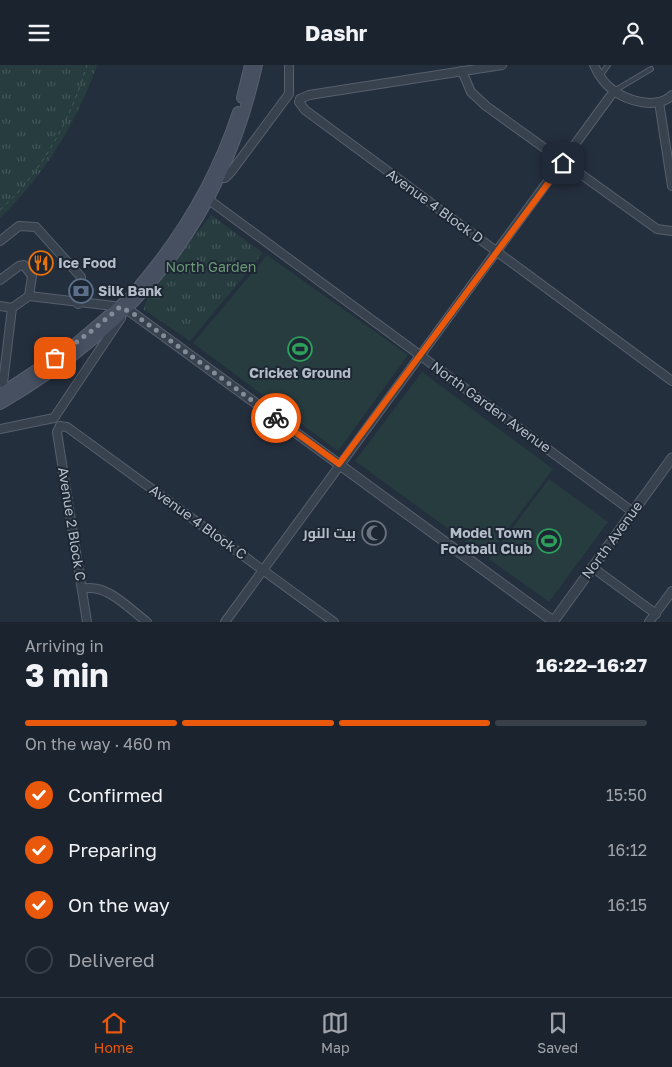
<!DOCTYPE html>
<meta charset="utf-8">
<style>
body{margin:0;font-family:"Golos Text",Cairo,sans-serif;background:#282f3a;color:#f1f3f6;height:100vh;display:flex;flex-direction:column;font-size:19px;white-space:nowrap}
*{box-sizing:border-box;margin:0}
p{font-size:16px;color:#a0a4aa}
.icon{flex:none;width:28px;height:28px;fill:none;stroke:currentColor;stroke-width:2;stroke-linecap:round;stroke-linejoin:round}
.map{position:relative;height:557px;overflow:hidden}
.sheet{display:flex;flex-direction:column;background:#1b232e;flex:1}
.sheet>*{flex:none}
.pin{position:absolute;display:grid;place-items:center;width:42px;height:42px;color:#fff;margin:-21px;border-radius:10px;box-shadow:0 2px 8px #0006}
.courier{position:absolute;display:grid;place-items:center;width:50px;height:50px;margin:-25px;border:4px solid #ea580c;border-radius:50%;background:#fff;color:#222;box-shadow:0 1px 6px #0007}
.headline em{font-style:normal;font-weight:700}
.headline div{display:flex;flex-direction:column-reverse}
.headline{display:flex;align-items:center;justify-content:space-between;height:85px;padding:0 25px}
h1{font-size:32px;font-weight:700;line-height:38px}
.bar{display:grid;grid-template-columns:repeat(4,1fr);gap:8px 5px;align-content:center;height:60px;padding:0 25px}
.bar i{height:6px;border-radius:4px;background:#39404a}
.bar .selected{background:#ea580c}
.bar p{grid-column:span 4}
ol{padding:0 25px;list-style:none}
li{display:flex;align-items:center;gap:15px;height:55px}
li p{margin-inline-start:auto}
li .icon{padding:5px;border-radius:50%;background:#ea580c;color:#fff;stroke-width:4}
li:last-child{color:#a0a4aa}
li i{width:28px;height:28px;border:2px solid #39404a;border-radius:50%}
header{display:flex;justify-content:space-between;align-items:center;height:65px;padding:0 25px;background:#1b232e;font-size:22px;font-weight:700}
.tab-bar{display:flex;justify-content:space-around;align-items:center;height:70px;border-top:1px solid #39404a;background:#1b232e;font-size:14px;color:#a0a4aa}
.tab-bar a{display:grid;justify-items:center;gap:2px}
.tab-bar .selected{color:#ea580c}
.map>svg:first-child{display:block}
.park{fill:url(#park-tufts)}
.garden{fill:#263c3f}
.lines{fill:none;stroke-linecap:round;stroke-linejoin:round}
.service-casing{stroke:#565f6c;stroke-width:6}
.minor-casing{stroke:#565f6c;stroke-width:10}
.tertiary-casing{stroke:#565f6c;stroke-width:11}
.secondary-casing{stroke:#565f6c;stroke-width:12}
.path{stroke:#44595c;stroke-width:1;stroke-dasharray:4 4;stroke-linecap:butt}
.service{stroke:#38414e;stroke-width:4}
.minor{stroke:#38414e;stroke-width:8}
.tertiary{stroke:#38414e;stroke-width:9}
.secondary{stroke:#465061;stroke-width:10}
.done{stroke:#828b98;stroke-width:5;stroke-dasharray:0 9}
.route{stroke:#ea580c;stroke-width:6}
.labels{text-anchor:middle;stroke-width:4;stroke-linejoin:round;paint-order:stroke}
.street-label{font-size:14px;fill:#b4bcc9;stroke:#1d2633}
.poi-label{font-size:14px;font-weight:bold;fill:#b4bcc9;stroke:#1d2633;text-anchor:start}
.park-label{font-size:14px;fill:#6b9a76;stroke:#1d2633}
</style>
<header><svg class="icon" aria-label="menu" viewBox="0 0 24 24"><path d="M4 6h16M4 12h16M4 18h16"/></svg>Dashr<svg class="icon" aria-label="person" viewBox="0 0 24 24"><circle cx="12" cy="8" r="4"/><path d="M4 21q1-7 8-7t8 7"/></svg></header>
<div class="map">
<svg width="672" height="557" viewBox="0 0 672 557">
<defs>
<pattern id="park-tufts" width="24" height="20" patternUnits="userSpaceOnUse" patternTransform="scale(1.25)"><rect width="24" height="20" fill="#263c3f"/><path d="M3 7l-1-3M5 7V3M7 7l1-3M15 17l-1-3M17 17v-4M19 17l1-3" fill="none" stroke="#435659"/></pattern>
</defs>
<rect width="100%" height="100%" fill="#242f3e"/>
<g class="park">
<path d="M0,0h97c-21,59 -52,109 -97,153z"/>
<polygon points="211,150 263,188 190,276 143,244 150,228"/>
</g>
<g class="garden">
<polygon points="267,190 408,290 338,386 193,278"/>
<polygon points="422,307 553,404 487,492 355,396"/>
<polygon points="549,414 608,457 549,537 489,494"/>
</g>
<g class="lines">
<g class="service-casing">
<g id="service">
<polyline points="600,11 608,0"/>
<polyline points="614,26 651,4"/>
<polyline points="46,295 50,275 71,278"/>
</g>
</g>
<g class="minor-casing">
<g id="minor">
<path d="M594,0c4,9 10,19 19,25 14,11 45,20 59,5"/>
<polyline points="462,6 471,27 486,41 657,164 672,166"/>
<polyline points="300,34 299,37 305,45 672,316"/>
<polyline points="300,34 309,30 502,0"/>
<polyline points="659,37 672,121"/>
<polyline points="220,113 225,113 231,107 289,29 289,0"/>
<polyline points="205,132 633,447"/>
<polyline points="0,176 19,161 36,162 81,212 78,239"/>
<polyline points="0,215 19,201 24,200 32,211 29,231"/>
<polyline points="0,241 12,243"/>
<polyline points="8,327 3,318 12,243 29,231 122,242"/>
<polyline points="60,361 67,362 334,557"/>
<polyline points="60,361 57,367 87,557"/>
<polyline points="0,364 54,353 121,253"/>
<polyline points="592,502 656,549"/>
<path d="M82,524c25,-6 46,19 65,33"/>
<polyline points="225,557 614,26"/>
<polyline points="649,557 672,526"/>
</g>
</g>
<g class="tertiary-casing">
<g id="tertiary">
<polyline points="127,244 553,556"/>
<polyline points="553,557 672,393"/>
</g>
</g>
<g class="secondary-casing">
<g id="secondary">
<polyline points="242,33 250,0"/>
<path d="M140,220c44,-52 77,-109 98,-173"/>
<polyline points="0,329 75,279 129,233"/>
<path d="M0,339c138,-80 222,-183 257,-339"/>
</g>
</g>
<path class="path" d="M0,145c42,-38 71,-91 87,-145"/>
<use href="#service" class="service"/>
<use href="#minor" class="minor"/>
<use href="#tertiary" class="tertiary"/>
<use href="#secondary" class="secondary"/>
</g>
<g class="lines">
<polyline class="done" points="55,293 94,264 120,242 134,249 276,353"/>
<polyline class="route" points="276,353 339,399 563,98"/>
</g>
<defs>
<g id="restaurant-ring" transform="scale(1.25)"><circle r="9.5" fill="#1d2633" stroke="#e8710a" stroke-width="1.5"/><path d="M-5-6h1v4h1v-4h1v4h1v-4h1v5L-1.5 .5V6h-2V.5L-5-1ZM5-6V6H3V1.5H1.5Q1.5-4 5-6Z" fill="#e8710a"/></g>
<g id="bank-ring" transform="scale(1.25)"><circle r="9.5" fill="#1d2633" stroke="#5c6f8a" stroke-width="1.5"/><path d="M-6-4H6V4H-6ZM0-2.3a2.3 2.3 0 1 0 0 4.6a2.3 2.3 0 1 0 0-4.6Z" fill="#5c6f8a"/></g>
<g id="stadium-ring" transform="scale(1.25)"><circle r="9.5" fill="#1d2633" stroke="#2e9e5b" stroke-width="1.5"/><path d="M0-5a6.5 5 0 1 0 0 10a6.5 5 0 1 0 0-10ZM-3.5-1.8h7v3.6h-7Z" fill="#2e9e5b"/></g>
<g id="mosque-ring" transform="scale(1.25)"><circle r="9.5" fill="#1d2633" stroke="#6b7280" stroke-width="1.5"/><path d="M3.5-4.9A6 6 0 1 0 3.5 4.9A5 5 0 1 1 3.5-4.9Z" fill="#6b7280"/></g>
</defs>
<g fill-rule="evenodd">
<use href="#restaurant-ring" x="41" y="198"/>
<use href="#bank-ring" x="81" y="226"/>
<use href="#stadium-ring" x="300" y="284"/>
<use href="#mosque-ring" x="374" y="468"/>
<use href="#stadium-ring" x="549" y="476"/>
</g>
<g class="labels">
<g class="street-label">
<text transform="translate(435 141) rotate(36)" y="5">Avenue 4 Block D</text>
<text transform="translate(491 342) rotate(36)" y="5">North Garden Avenue</text>
<text transform="translate(198 457) rotate(36)" y="5">Avenue 4 Block C</text>
<text transform="translate(72 459) rotate(81)" y="5">Avenue 2 Block C</text>
<text transform="translate(612 475) rotate(-54)" y="5">North Avenue</text>
</g>
<g class="poi-label">
<text x="58" y="203">Ice Food</text>
<text x="98" y="231">Silk Bank</text>
<text x="300" y="313" text-anchor="middle">Cricket Ground</text>
<text x="356" y="473" text-anchor="end">بیت النور</text>
<text x="532" y="473" text-anchor="end">Model Town<tspan x="532" dy="16">Football Club</tspan></text>
</g>
<g class="park-label">
<text x="211" y="207">North Garden</text>
</g>
</g>
</svg>
<div class="pin" style="left:55px;top:293px;background:#ea580c"><svg class="icon" aria-label="bag" viewBox="0 0 24 24"><path d="M5 8h14l-1 12H6zM9 8a3 3 0 0 1 6 0"/></svg></div>
<div class="pin" style="left:563px;top:98px;background:#1f2937"><svg class="icon" aria-label="home" viewBox="0 0 24 24"><path d="M3 11l9-7 9 7M6 9v11h12V9"/></svg></div>
<div class="courier" style="left:276px;top:353px"><svg class="icon" aria-label="bike" viewBox="0 0 24 24"><circle cx="6" cy="16" r="4"/><circle cx="18" cy="16" r="4"/><path d="M6 16l4-8h5l3 8M10 8l3 8H6M13 5h3"/></svg></div>
</div>
<section class="sheet">
<div class="headline"><div><h1>3 min</h1><p>Arriving in</p></div><em>16:22–16:27</em></div>
<div class="bar"><i class="selected"></i><i class="selected"></i><i class="selected"></i><i></i><p>On the way · 460 m</p></div>
<ol>
<li><svg class="icon" aria-label="check" viewBox="0 0 24 24"><path d="M5 12l5 5 9-10"/></svg>Confirmed<p>15:50</p></li>
<li><svg class="icon" aria-label="check" viewBox="0 0 24 24"><path d="M5 12l5 5 9-10"/></svg>Preparing<p>16:12</p></li>
<li><svg class="icon" aria-label="check" viewBox="0 0 24 24"><path d="M5 12l5 5 9-10"/></svg>On the way<p>16:15</p></li>
<li><i></i>Delivered</li>
</ol>
</section>
<nav class="tab-bar">
<a class="selected"><svg class="icon" aria-label="home" viewBox="0 0 24 24"><path d="M3 11l9-7 9 7M6 9v11h12V9"/></svg>Home</a>
<a><svg class="icon" aria-label="map" viewBox="0 0 24 24"><path d="M3 6l6-2 6 2 6-2v14l-6 2-6-2-6 2zM9 4v14M15 6v14"/></svg>Map</a>
<a><svg class="icon" aria-label="saved" viewBox="0 0 24 24"><path d="M7 4h10v16l-5-4-5 4z"/></svg>Saved</a>
</nav>
